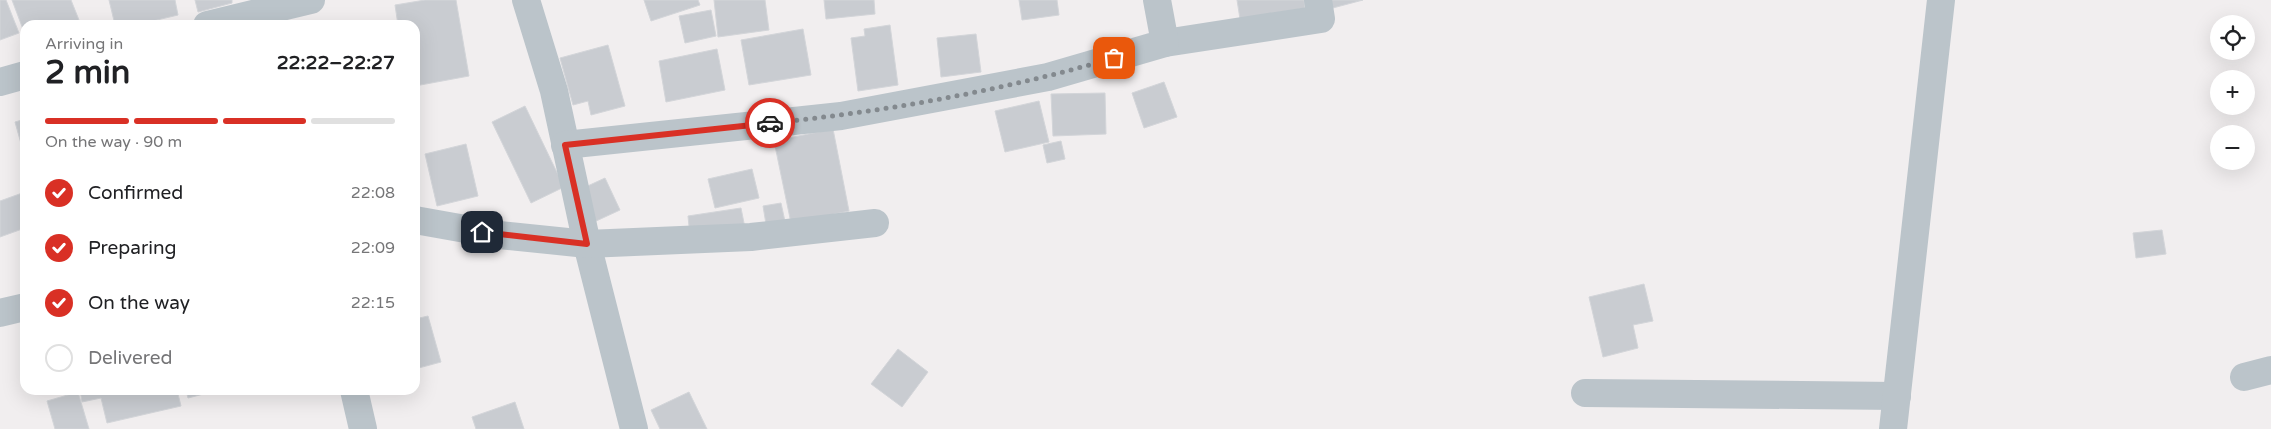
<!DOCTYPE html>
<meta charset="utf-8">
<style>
body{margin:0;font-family:"Varela Round",sans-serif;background:#f2f2f2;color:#202124;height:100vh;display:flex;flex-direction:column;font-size:19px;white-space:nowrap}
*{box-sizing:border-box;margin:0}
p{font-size:16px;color:#757577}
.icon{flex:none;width:28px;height:28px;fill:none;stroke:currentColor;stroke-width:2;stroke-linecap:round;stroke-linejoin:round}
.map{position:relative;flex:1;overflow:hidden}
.panel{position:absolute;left:20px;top:20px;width:400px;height:375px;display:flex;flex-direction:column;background:#fff;border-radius:15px;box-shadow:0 5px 20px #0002}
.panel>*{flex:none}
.tools{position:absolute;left:2210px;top:15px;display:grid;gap:10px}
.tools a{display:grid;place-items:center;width:45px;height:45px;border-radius:50%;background:#fff;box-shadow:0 5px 20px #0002;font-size:25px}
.pin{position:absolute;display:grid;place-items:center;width:42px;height:42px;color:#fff;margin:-21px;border-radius:10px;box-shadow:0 2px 8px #0006}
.courier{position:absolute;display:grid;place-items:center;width:50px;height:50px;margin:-25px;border:4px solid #d93025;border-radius:50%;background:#fff;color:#222;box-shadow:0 1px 6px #0007}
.head em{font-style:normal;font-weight:700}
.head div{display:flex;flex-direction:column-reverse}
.head{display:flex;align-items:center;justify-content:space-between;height:85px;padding:0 25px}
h1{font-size:32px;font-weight:700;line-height:38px}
.bar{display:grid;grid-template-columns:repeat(4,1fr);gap:8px 5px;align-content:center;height:60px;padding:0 25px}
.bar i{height:6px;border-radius:4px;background:#e0e0e0}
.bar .on{background:#d93025}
.bar p{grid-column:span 4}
ol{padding:0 25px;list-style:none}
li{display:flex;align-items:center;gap:15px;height:55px}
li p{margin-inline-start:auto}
li .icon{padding:5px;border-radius:50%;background:#d93025;color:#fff;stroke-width:4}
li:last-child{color:#757577}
li i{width:28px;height:28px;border:2px solid #e0e0e0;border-radius:50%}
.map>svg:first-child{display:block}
.building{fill:#c9ccd1;stroke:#d3d5d9}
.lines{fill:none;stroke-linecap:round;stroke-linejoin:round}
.minor{stroke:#bbc4ca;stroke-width:28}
.done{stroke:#83898e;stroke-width:5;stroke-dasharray:0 9}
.route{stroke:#d93025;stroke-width:6}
</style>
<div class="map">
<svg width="2271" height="429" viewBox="0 0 2271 429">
<rect width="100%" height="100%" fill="#f1eeef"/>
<g class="building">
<polygon points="0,0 6,0 19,33 0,40"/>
<polygon points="12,0 71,0 81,25 49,25 48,22 40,25 25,25 24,32"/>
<polygon points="109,0 175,0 178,15 136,25 115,25"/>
<polygon points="195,0 232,0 232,3 198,12"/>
<polygon points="425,0 456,0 469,76 415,86 415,25 398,25 395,5"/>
<polygon points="644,0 698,0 700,5 651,21"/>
<polygon points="714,0 765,0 769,30 718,37"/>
<polygon points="824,0 874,0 875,14 826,19"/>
<polygon points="1019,0 1057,0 1059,15 1022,20"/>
<polygon points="1237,0 1304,0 1305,8 1240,19"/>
<polygon points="1327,0 1363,0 1329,9"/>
<polygon points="711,10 716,36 685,43 679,16"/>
<polygon points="890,25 898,85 858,91 851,38 865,36 864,29"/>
<polygon points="803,29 811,75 749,85 741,40"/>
<polygon points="976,34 981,72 941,77 937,38"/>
<polygon points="608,45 625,106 591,115 588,101 573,105 560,58"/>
<polygon points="717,49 725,90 666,102 659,61"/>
<polygon points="1164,82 1177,117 1144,128 1132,93"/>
<polygon points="1105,93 1106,134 1053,136 1051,94"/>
<polygon points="1039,101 1049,142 1005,152 995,111"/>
<polygon points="525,106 564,187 531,203 492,122"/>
<polygon points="25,119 25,158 15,122"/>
<polygon points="833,129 849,211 791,223 774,141"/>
<polygon points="1061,141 1065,159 1047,163 1043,145"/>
<polygon points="466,144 478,196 437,206 425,154"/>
<polygon points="752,169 759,198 715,208 708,179"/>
<polygon points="605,178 620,210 594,222 579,190"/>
<polygon points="25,192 25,228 0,237 0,201"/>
<polygon points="781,203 786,226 767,230 763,206"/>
<polygon points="741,208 745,228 690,236 688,216"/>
<polygon points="2162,230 2166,254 2136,258 2133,233"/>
<polygon points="1644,284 1653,321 1633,325 1638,348 1603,357 1589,297"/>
<polygon points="428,316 441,362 415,369 415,319"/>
<polygon points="898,349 928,372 902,407 871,384"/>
<polygon points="80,390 177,390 181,406 107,423 101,398 82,402"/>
<polygon points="186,390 219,390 188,398"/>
<polygon points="78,392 89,429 55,429 47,401"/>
<polygon points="689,392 707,429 660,429 651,410"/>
<polygon points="515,402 524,429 476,429 472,417"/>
</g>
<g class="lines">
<g class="minor">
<polyline points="526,0 554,91 587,244 634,429"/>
<polyline points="207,25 311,0"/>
<polyline points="1165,43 1321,19 1318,0"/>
<polyline points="0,82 25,75"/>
<polyline points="565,145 841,116 1048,77 1165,43 1157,0"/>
<polyline points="415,220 499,235 587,244 751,237 875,223"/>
<polyline points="0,313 25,307"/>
<polyline points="2244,377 2271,370"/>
<polyline points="354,390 363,429"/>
<polyline points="1585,393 1897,396"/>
<polyline points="1893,429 1941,0"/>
</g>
</g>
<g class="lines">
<path class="done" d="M770,123c114,-11 235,-33 344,-65"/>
<polyline class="route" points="482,232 587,244 565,145 770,123"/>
</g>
</svg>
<div class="tools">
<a><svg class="icon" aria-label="locate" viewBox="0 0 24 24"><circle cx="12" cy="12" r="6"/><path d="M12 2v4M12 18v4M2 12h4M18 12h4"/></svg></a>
<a>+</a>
<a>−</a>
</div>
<div class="pin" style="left:1114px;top:58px;background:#ea580c"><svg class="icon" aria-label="bag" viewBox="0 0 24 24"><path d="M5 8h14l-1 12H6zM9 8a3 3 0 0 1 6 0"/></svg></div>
<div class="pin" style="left:482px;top:232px;background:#1f2937"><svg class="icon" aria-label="home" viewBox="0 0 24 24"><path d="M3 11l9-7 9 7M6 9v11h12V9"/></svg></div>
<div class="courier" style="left:770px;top:123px"><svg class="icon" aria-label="car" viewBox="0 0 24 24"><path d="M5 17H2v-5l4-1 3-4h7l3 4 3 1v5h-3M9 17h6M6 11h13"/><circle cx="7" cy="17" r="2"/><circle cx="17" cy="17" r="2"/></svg></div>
<section class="panel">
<div class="head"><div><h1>2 min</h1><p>Arriving in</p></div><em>22:22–22:27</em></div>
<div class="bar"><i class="on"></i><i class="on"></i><i class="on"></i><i></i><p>On the way · 90 m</p></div>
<ol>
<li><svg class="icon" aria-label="check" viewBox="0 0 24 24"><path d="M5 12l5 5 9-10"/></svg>Confirmed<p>22:08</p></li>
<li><svg class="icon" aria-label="check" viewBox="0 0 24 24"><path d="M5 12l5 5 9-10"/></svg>Preparing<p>22:09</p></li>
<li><svg class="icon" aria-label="check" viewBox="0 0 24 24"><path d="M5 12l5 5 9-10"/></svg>On the way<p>22:15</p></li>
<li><i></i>Delivered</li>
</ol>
</section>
</div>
